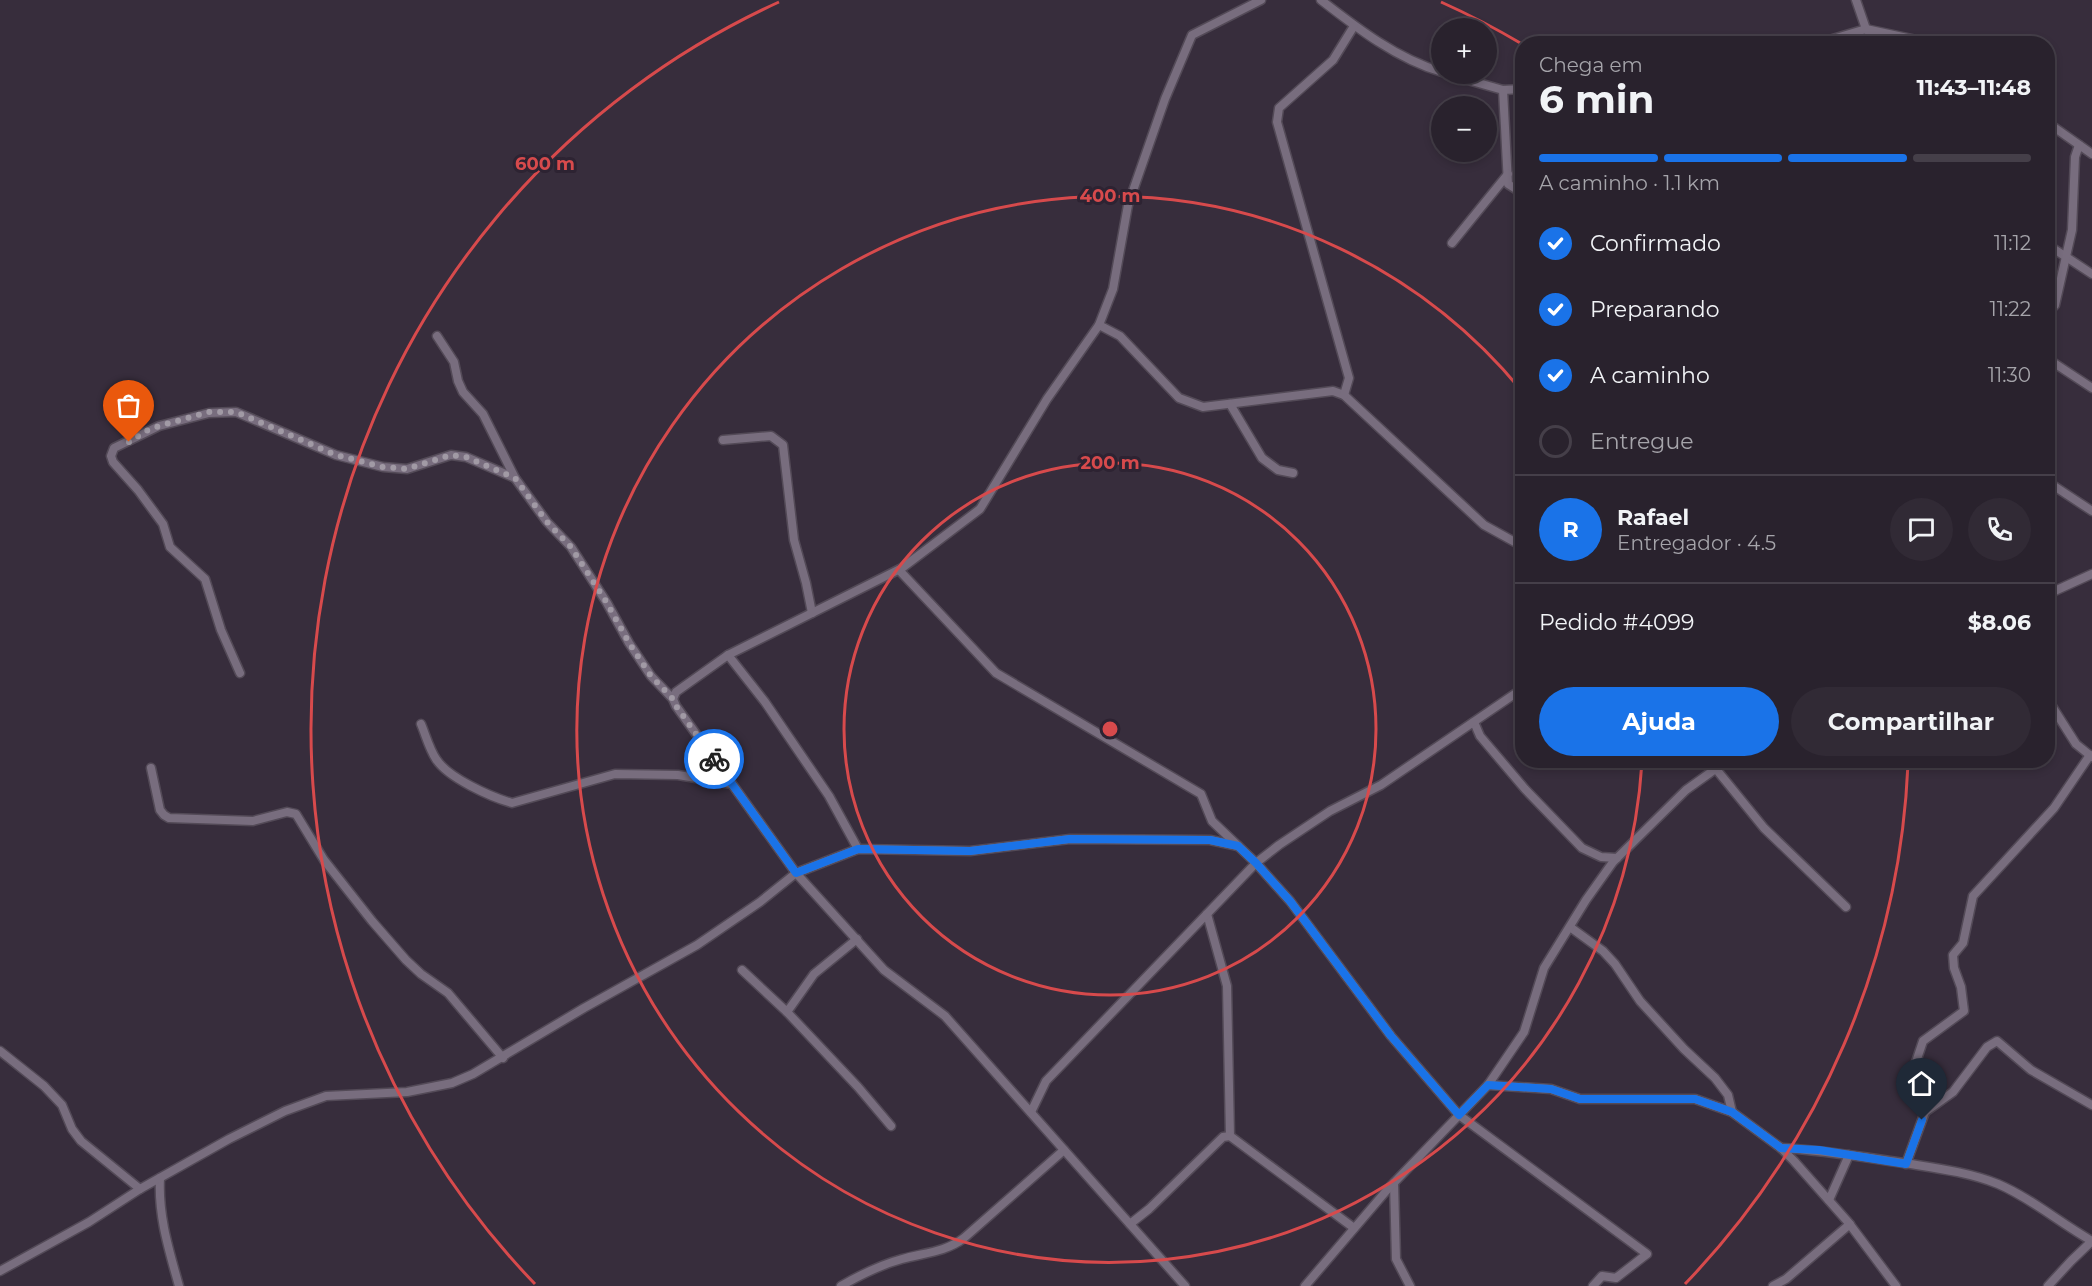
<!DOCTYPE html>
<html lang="pt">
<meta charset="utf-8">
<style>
body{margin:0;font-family:Montserrat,sans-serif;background:#312a35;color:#f1f3f6;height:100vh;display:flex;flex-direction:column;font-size:22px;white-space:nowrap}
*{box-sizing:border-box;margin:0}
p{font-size:20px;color:#a5a4aa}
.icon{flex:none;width:33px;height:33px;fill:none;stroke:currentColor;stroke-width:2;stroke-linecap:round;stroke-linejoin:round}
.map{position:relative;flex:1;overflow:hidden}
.drawer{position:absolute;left:1515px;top:36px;width:540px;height:732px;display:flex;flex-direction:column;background:#29222d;border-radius:24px;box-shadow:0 3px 9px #0003,0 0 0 2px #453f49}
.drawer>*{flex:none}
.buttons{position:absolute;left:1431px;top:18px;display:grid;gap:12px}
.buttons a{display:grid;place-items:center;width:66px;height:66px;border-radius:50%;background:#29222d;box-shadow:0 3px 9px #0003,0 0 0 2px #453f49;font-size:30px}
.pin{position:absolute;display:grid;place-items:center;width:51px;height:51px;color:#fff;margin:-62px -26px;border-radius:50% 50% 50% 0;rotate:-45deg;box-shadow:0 0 6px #0007}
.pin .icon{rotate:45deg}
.courier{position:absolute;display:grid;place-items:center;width:60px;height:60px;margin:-30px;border:4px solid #1a73e8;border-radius:50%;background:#fff;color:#222;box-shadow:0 2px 8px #0007}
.overview em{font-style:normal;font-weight:700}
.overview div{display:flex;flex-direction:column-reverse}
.overview{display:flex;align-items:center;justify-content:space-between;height:102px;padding:0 24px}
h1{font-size:39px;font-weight:700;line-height:45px}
.bar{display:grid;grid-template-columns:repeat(4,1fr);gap:9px 6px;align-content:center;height:72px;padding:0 24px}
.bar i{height:8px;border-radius:4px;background:#453f49}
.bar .on{background:#1a73e8}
.bar p{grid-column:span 4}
.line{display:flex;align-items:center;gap:15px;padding:0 24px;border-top:2px solid #453f49}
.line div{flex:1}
.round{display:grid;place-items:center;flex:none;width:63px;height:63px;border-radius:32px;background:#312a35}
ol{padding:0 24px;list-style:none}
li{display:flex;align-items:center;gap:18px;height:66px}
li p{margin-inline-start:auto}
li .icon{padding:6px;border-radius:50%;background:#1a73e8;color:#fff;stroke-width:4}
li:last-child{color:#a5a4aa}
li i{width:33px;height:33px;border:3px solid #453f49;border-radius:50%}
.action{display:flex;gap:12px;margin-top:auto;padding:12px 24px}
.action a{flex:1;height:69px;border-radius:36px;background:#1a73e8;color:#fff;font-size:24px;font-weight:700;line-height:69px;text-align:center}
.action a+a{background:#312a35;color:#f1f3f6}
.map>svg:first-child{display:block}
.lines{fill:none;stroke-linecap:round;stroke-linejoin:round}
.street-casing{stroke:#534a57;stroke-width:11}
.street{stroke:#786d7e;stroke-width:8}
.done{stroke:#a19aa5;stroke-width:6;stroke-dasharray:0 10.8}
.route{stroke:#1a73e8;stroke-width:8}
.ring{fill:none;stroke:#d74a4c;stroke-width:3}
.centre{fill:#d74a4c;stroke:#2d2332;stroke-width:3}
.ring-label{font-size:18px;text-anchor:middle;font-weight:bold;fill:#d74a4c;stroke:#2d2332;stroke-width:6;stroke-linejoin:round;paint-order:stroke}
</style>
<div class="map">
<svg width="2092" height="1286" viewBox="0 0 2092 1286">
<rect width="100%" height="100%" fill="#372d3c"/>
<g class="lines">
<g class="street-casing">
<g id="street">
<path d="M1321,0c36,28 76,59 121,72"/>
<polyline points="1856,0 1866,29 1879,44"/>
<polyline points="1816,44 1866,29 1935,44"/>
<polyline points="1447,74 1503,90 1522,89"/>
<polyline points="1503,90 1508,184 1522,193"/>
<polyline points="2048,123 2092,154"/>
<polyline points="1452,243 1508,174"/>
<polyline points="2048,245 2092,274"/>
<polyline points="2048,313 2055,305 2072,230 2075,157 2079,145"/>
<polyline points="1099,325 1120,336 1179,398 1203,407 1333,391 1344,395 1484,525 1522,546"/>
<polyline points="437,336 454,362 458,381 463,392 483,414 515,478 547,522 571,547 607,603 629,643 651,676 673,699"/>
<polyline points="2048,359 2092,388"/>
<polyline points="1344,395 1349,378 1277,122 1279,108 1333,60 1354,26"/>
<polyline points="1230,404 1262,458 1278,470 1293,473"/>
<polyline points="723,440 771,436 783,445 794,540 806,583 812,613"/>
<polyline points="2048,482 2092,511"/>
<polyline points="899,570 996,673 1201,794 1212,821 1256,863 1290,901 1391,1036 1459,1115 1647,1254 1616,1278 1602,1276 1593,1286"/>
<polyline points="2048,594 2092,574"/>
<polyline points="728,655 765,702 829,796 858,849"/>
<polyline points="240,673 221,630 205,579 170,547 163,524 138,490 113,462 111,456 114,448 159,426 209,413 236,412 336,455 383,467 407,469 451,455 466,457 515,478"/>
<polyline points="2048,700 2076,744 2092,757"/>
<polyline points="1474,722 1480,736 1525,789 1582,848 1601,857 1617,858"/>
<path d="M421,724c5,12 8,24 15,35 12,19 55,38 76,44l103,-29 63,1 54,9"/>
<polyline points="151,768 160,810 164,815 169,818 253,821 287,812 296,814 324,860 372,921 406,960 421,974 448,993 503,1058"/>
<polyline points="1716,769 1764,828 1846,907"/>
<polyline points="1207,914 1227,986 1230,1136 1354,1228"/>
<polyline points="1570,927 1603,951 1615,964 1640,1001 1684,1049 1715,1078 1728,1095 1732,1112"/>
<polyline points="742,970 787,1012 814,974 857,939"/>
<polyline points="787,1012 858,1087 891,1126"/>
<polyline points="0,1051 44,1086 62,1105 72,1129 81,1141 140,1189"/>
<polyline points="1488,1085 1551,1089 1580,1099 1695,1099 1732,1112 1781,1148 1794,1161 1848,1222 1896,1286"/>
<polyline points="1031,1112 1046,1081 1256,863 1279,845 1330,811 1381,785 1522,689"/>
<polyline points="1925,1112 1953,1092 1987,1047 1997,1041 2031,1070 2092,1105"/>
<path d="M1781,1148c41,2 82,9 123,15 31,5 64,9 94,21 33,14 62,39 94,57"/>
<polyline points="1906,1164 1925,1112 1916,1062 1923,1041 1964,1011 1961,987 1954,968 1953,955 1963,943 1973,896 2054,808 2090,755"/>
<path d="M160,1178c-2,38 9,72 19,108"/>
<polyline points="1394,1183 1396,1259 1410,1286"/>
<polyline points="1829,1200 1849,1155"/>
<polyline points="1130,1224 1149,1209 1223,1137 1230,1136"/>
<polyline points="0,1271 89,1222 140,1189 229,1139 285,1111 326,1096 407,1092 452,1083 473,1074 584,1008 697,945 760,902 796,873 858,849 970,851 1070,839 1210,840 1238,846"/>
<path d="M841,1286c19,-11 39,-21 61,-27 21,-6 44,-7 62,-21l100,-88"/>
<polyline points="1185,1286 945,1016 884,970 796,873 676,706 673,699 676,692 728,655 902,568 980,509 1047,399 1099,325 1113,289 1128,205 1165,99 1192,35 1261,0"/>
<polyline points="1305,1286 1387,1190 1488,1085 1524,1032 1544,968 1586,900 1613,862 1686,790 1728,760"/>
<polyline points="1773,1286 1786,1279 1850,1224"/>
<polyline points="2048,1286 2071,1261 2092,1241"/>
</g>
</g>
<use href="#street" class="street"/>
</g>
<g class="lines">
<polyline class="done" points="129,442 146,431 159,426 209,412 236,412 336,455 383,467 407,469 451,455 466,457 515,478 547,522 571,547 607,603 629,643 651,676 673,699 676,706 714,759"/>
<polyline class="route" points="714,759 796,873 858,849 970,851 1070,839 1210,840 1238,846 1256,863 1290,901 1391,1036 1459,1115 1488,1085 1551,1089 1580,1099 1695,1099 1732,1112 1781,1148 1819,1150 1906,1164 1922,1120"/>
</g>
<g class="ring">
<circle cx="1110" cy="729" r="266"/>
<path d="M1642 762A533 533 0 1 1 1521 390"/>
<path d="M1908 764A799 799 0 0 1 1685 1284M535 1284A799 799 0 0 1 779 2M1441 2A799 799 0 0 1 1522 44"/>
</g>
<circle cx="1110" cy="729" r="9" class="centre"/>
<g class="ring-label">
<text x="545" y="170">600 m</text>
<text x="1110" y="202">400 m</text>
<text x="1110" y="469">200 m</text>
</g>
</svg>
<div class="buttons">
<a>+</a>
<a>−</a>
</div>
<div class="pin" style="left:129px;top:442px;background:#ea580c"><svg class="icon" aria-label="bag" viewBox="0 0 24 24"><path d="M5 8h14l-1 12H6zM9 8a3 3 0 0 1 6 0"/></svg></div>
<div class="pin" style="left:1922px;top:1120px;background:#1f2937"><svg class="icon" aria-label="home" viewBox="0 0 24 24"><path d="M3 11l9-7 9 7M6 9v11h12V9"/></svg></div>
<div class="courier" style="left:714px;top:759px"><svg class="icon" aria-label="bike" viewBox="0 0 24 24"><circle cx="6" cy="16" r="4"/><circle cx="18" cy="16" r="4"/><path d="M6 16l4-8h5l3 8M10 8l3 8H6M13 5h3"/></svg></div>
<section class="drawer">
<div class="overview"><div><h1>6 min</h1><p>Chega em</p></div><em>11:43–11:48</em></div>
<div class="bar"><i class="on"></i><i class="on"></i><i class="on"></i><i></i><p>A caminho · 1.1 km</p></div>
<ol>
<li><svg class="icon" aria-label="check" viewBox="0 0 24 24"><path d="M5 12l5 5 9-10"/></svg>Confirmado<p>11:12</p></li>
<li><svg class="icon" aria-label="check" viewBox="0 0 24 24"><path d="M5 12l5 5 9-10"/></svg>Preparando<p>11:22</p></li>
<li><svg class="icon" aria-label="check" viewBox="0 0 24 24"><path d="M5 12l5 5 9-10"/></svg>A caminho<p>11:30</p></li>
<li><i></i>Entregue</li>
</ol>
<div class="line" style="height:108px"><b class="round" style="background:#1a73e8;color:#fff">R</b><div><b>Rafael</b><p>Entregador · 4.5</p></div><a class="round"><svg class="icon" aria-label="chat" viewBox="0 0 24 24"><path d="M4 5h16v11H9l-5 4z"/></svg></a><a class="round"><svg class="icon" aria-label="phone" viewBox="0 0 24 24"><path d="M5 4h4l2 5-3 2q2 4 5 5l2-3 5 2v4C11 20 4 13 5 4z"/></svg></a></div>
<div class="line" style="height:78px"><div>Pedido #4099</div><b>$8.06</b></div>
<div class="action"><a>Ajuda</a><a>Compartilhar</a></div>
</section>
</div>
